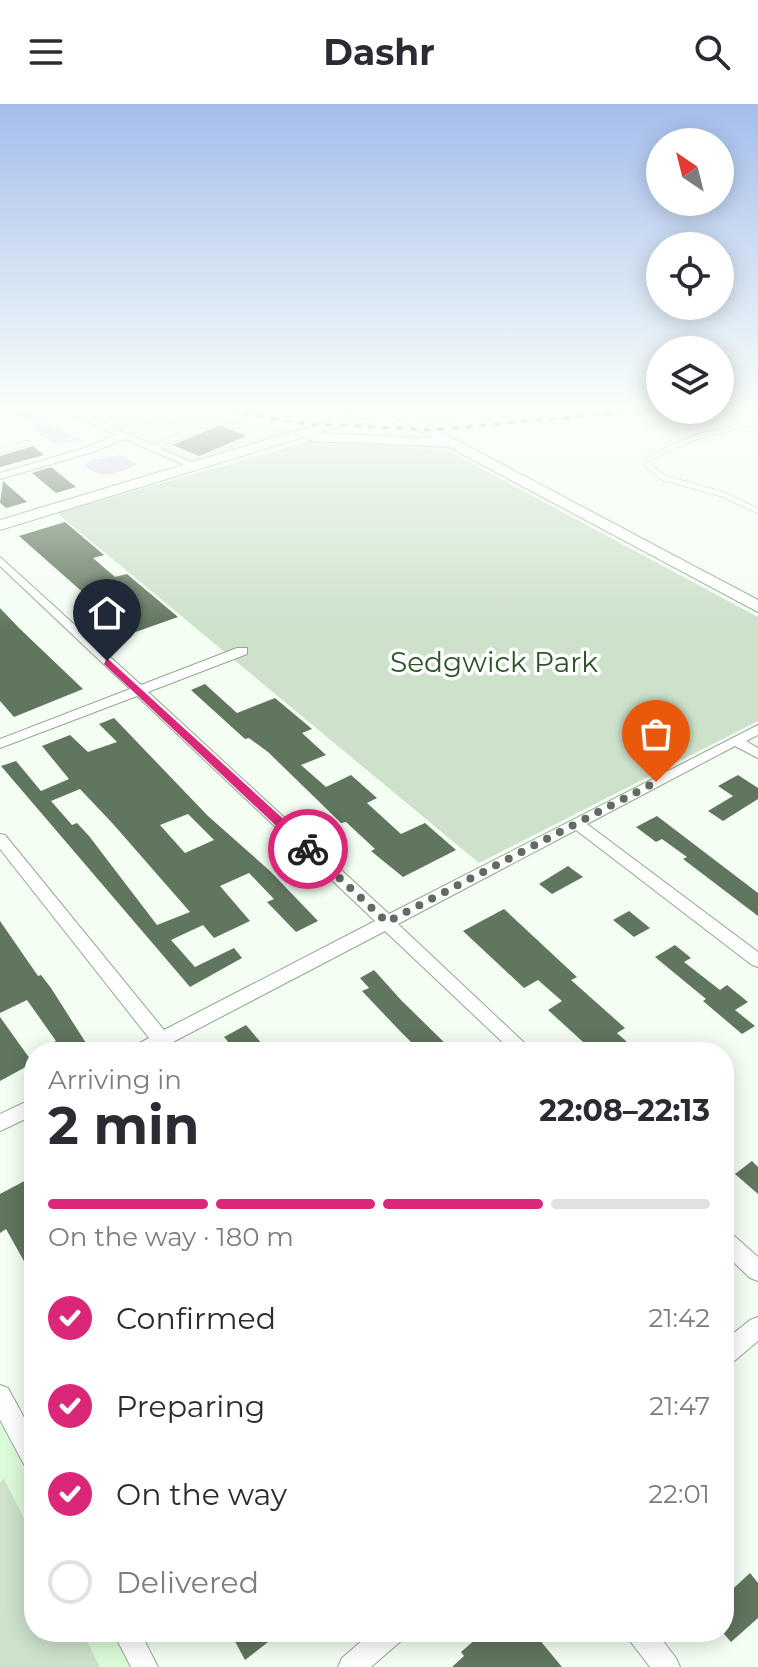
<!DOCTYPE html>
<meta charset="utf-8">
<style>
body{margin:0;font-family:Montserrat,sans-serif;background:#f7f7f7;color:#2b2b33;height:100vh;display:flex;flex-direction:column;font-size:30px;white-space:nowrap}
*{box-sizing:border-box;margin:0}
p{font-size:26px;color:#7c7c81}
.icon{flex:none;width:44px;height:44px;fill:none;stroke:currentColor;stroke-width:2;stroke-linecap:round;stroke-linejoin:round}
.map{position:relative;flex:1;overflow:hidden}
.details{position:absolute;left:24px;top:938px;width:710px;height:600px;display:flex;flex-direction:column;background:#fff;border-radius:32px;box-shadow:0 4px 20px #0003}
.details>*{flex:none}
.needle{width:52px;rotate:325deg}
.controls{position:absolute;left:646px;top:24px;display:grid;gap:16px}
.controls a{display:grid;place-items:center;width:88px;height:88px;border-radius:50%;background:#fff;box-shadow:0 4px 20px #0003;font-size:40px}
.pin{position:absolute;display:grid;place-items:center;width:68px;height:68px;color:#fff;margin:-82px -34px;border-radius:50% 50% 50% 0;rotate:-45deg;box-shadow:0 0 8px #0007}
.pin .icon{rotate:45deg}
.courier{position:absolute;display:grid;place-items:center;width:80px;height:80px;margin:-40px;border:6px solid #db2777;border-radius:50%;background:#fff;color:#222;box-shadow:0 2px 10px #0007}
.summary em{font-style:normal;font-weight:700}
.summary div{display:flex;flex-direction:column-reverse}
.summary{display:flex;align-items:center;justify-content:space-between;height:136px;padding:0 24px}
h1{font-size:52px;font-weight:700;line-height:60px}
.bar{display:grid;grid-template-columns:repeat(4,1fr);gap:12px 8px;align-content:center;height:96px;padding:0 24px}
.bar i{height:10px;border-radius:6px;background:#e1e1e2}
.bar .active{background:#db2777}
.bar p{grid-column:span 4}
ol{padding:0 24px;list-style:none}
li{display:flex;align-items:center;gap:24px;height:88px}
li p{margin-inline-start:auto}
li .icon{padding:8px;border-radius:50%;background:#db2777;color:#fff;stroke-width:4}
li:last-child{color:#7c7c81}
li i{width:44px;height:44px;border:4px solid #e1e1e2;border-radius:50%}
header{display:flex;justify-content:space-between;align-items:center;height:104px;padding:0 24px;background:#fff;font-size:36px;font-weight:700}
.map>svg:first-child{display:block}
.built{fill:#dcfbd9}
.green{fill:#cde1cb}
.water{fill:#dfcbf0}
.building{fill:#61765e;fill-rule:evenodd}
.lines{fill:none;stroke-linecap:round;stroke-linejoin:round}
.lane-casing{stroke:#92a990;stroke-width:6}
.street-casing{stroke:#92a990;stroke-width:2}
.secondary-casing{stroke:#92a990;stroke-width:2}
.lane{stroke:#fff;stroke-width:5}
.street{fill:#fff;fill-rule:evenodd}
.secondary{fill:#fff;fill-rule:evenodd}
.rail{stroke:#6e776d;stroke-width:3;stroke-dasharray:7 7;stroke-linecap:butt}
.route{fill:#db2777}
.done{stroke:#626b61;stroke-width:8;stroke-dasharray:0 14.4}
.labels{text-anchor:middle;stroke-width:7;stroke-linejoin:round;paint-order:stroke}
.park-label{font-size:28px;fill:#2c5529;stroke:#fff}
</style>
<header><svg class="icon" aria-label="menu" viewBox="0 0 24 24"><path d="M4 6h16M4 12h16M4 18h16"/></svg>Dashr<svg class="icon" aria-label="search" viewBox="0 0 24 24"><circle cx="10" cy="10" r="6"/><path d="M15 15l6 6"/></svg></header>
<div class="map">
<svg width="758" height="1563" viewBox="0 0 758 1563">
<rect width="100%" height="100%" fill="#f4fef3"/>
<g class="built">
<polygon points="73,305 178,305 302,328 196,360"/>
<polygon points="393,305 602,305 421,320"/>
<polygon points="0,1303 34,1367 34,1528 120,1528 138,1563 0,1563"/>
</g>
<g class="green">
<polygon points="310,337 447,346 758,513 758,617 479,759 57,409"/>
<polygon points="4,1375 34,1434 34,1528 82,1528 100,1563 0,1563 0,1378"/>
</g>
<g class="water">
<polygon points="2,305 19,305 82,336 56,340 40,331 34,319"/>
<path d="M120,351l18,9c-16,8 -39,18 -53,1l5,-4z"/>
</g>
<g class="building">
<polygon points="220,321 246,332 199,352 173,341"/>
<polygon points="33,342 44,351 0,363 0,352"/>
<polygon points="51,363 76,383 56,389 32,369"/>
<polygon points="3,377 27,398 6,404 0,399"/>
<polygon points="65,418 104,451 93,454 115,473 127,470 178,513 130,530 19,432"/>
<polygon points="0,504 19,524 83,585 14,613 0,597"/>
<polygon points="205,580 237,609 275,594 312,625 302,629 326,651 301,661 326,683 351,671 377,694 367,699 401,730 425,719 456,746 403,773 371,747 375,745 346,718 341,719 268,648 249,634 245,635 191,586"/>
<path d="M114,614l94,98 62,55 48,50 -22,11 -29,-30 7,-3 -25,-26 -29,13 30,35 -36,17 -11,-13 -32,15 24,27 39,-19 8,10 -52,29 -189,-221 15,-5 25,30 28,-12 -27,-33 28,-11 18,17 29,-10 -18,-18zM80,685l34,36 76,87 -33,13 -68,-89 -12,-13 -5,2 -21,-24zM188,710l26,26 -29,13 -25,-28z"/>
<polygon points="738,671 758,684 758,695 723,717 708,707 733,692 718,682"/>
<polygon points="657,712 758,789 758,812 683,755 687,753 662,735 656,738 636,723"/>
<polygon points="568,762 583,773 552,790 539,780"/>
<polygon points="504,805 577,873 571,876 625,924 617,929 638,948 594,948 548,906 562,897 538,876 524,884 463,827"/>
<polygon points="629,807 650,824 634,833 613,816"/>
<polygon points="0,817 38,872 41,871 51,884 86,939 69,948 35,948 56,937 27,896 0,909"/>
<polygon points="675,841 691,854 684,858 720,886 727,881 748,898 735,906 755,922 742,930 703,897 706,895 655,853"/>
<polygon points="374,866 401,896 454,948 421,948 399,926 362,887 369,884 360,874"/>
<polygon points="0,913 33,959 0,977"/>
<polygon points="246,921 269,948 237,948 224,933"/>
<polygon points="752,1057 758,1063 758,1090 735,1070"/>
<polygon points="34,1072 34,1175 6,1125 0,1129 0,1090"/>
<polygon points="750,1469 758,1479 758,1514 731,1538 724,1530 724,1493"/>
<polygon points="230,1528 281,1528 245,1556"/>
<polygon points="484,1528 533,1528 562,1563 452,1563 464,1552 461,1548"/>
</g>
<g class="lines">
<g class="lane-casing">
<g id="lane">
<polyline points="127,305 187,329 153,344"/>
<polyline points="758,318 696,333 649,354 647,361 664,374 722,390 758,407"/>
<polyline points="417,320 520,305"/>
<polyline points="106,323 138,308"/>
<polyline points="0,347 28,339"/>
</g>
</g>
<g class="street-casing">
<g id="street">
<polygon points="60,305 72,305 200,362 191,364 125,335 93,348 0,375 0,369 85,344 116,331"/>
<polygon points="0,453 141,581 237,544 247,544 247,550 148,588 389,810 758,621 758,631 746,637 758,644 758,654 735,642 587,720 758,848 758,863 752,861 576,726 398,820 534,948 513,948 385,827 173,938 180,948 161,948 159,946 154,948 129,948 132,943 149,934 0,745 0,730 5,731 164,926 375,817 137,592 0,644 0,635 130,585 0,462"/>
<polygon points="34,994 34,1011 0,1027 0,1010"/>
<polygon points="724,1127 731,1129 758,1153 758,1177 750,1174 724,1149"/>
<polygon points="758,1213 758,1237 732,1259 724,1262 724,1237 750,1216"/>
<polygon points="0,1281 8,1284 34,1332 34,1368 26,1364 0,1316"/>
<polygon points="113,1528 140,1528 158,1563 131,1563"/>
<polygon points="372,1528 405,1528 401,1537 371,1563 338,1563 342,1554"/>
<polygon points="626,1528 656,1528 676,1554 680,1563 650,1563 630,1537"/>
</g>
</g>
<g class="secondary-casing">
<path id="secondary" d="M369,305h29l360,191v12l-309,-165 -138,-6 -7,-4 -304,93v-10zM385,308l48,26 -116,-5z"/>
</g>
<use href="#lane" class="lane"/>
<use href="#street" class="street"/>
<use href="#secondary" class="secondary"/>
<polyline class="rail" points="215,305 300,319 431,326 660,305"/>
</g>
<linearGradient id="sky" x2="0" y2="1"><stop stop-color="#a4bdeb"/><stop offset="0.58" stop-color="#fafffa"/><stop offset="1" stop-color="#fafffa" stop-opacity="0"/></linearGradient>
<rect width="758" height="524" fill="url(#sky)"/>
<polygon class="route" points="107,554 313,742 313,748 304,748 104,560"/>
<g class="lines">
<polyline class="done" points="308,745 387,818 656,678"/>
</g>
<g class="labels">
<g class="park-label">
<text x="494" y="568">Sedgwick Park</text>
</g>
</g>
</svg>
<div class="controls">
<a><svg class="needle" viewBox="-14 -14 28 28"><path d="M0-13l5 13h-10z" fill="#e53935"/><path d="M0 13l5-13h-10z" fill="#7c7c81"/></svg></a>
<a><svg class="icon" aria-label="locate" viewBox="0 0 24 24"><circle cx="12" cy="12" r="6"/><path d="M12 2v4M12 18v4M2 12h4M18 12h4"/></svg></a>
<a><svg class="icon" aria-label="layers" viewBox="0 0 24 24"><path d="M12 4l9 5-9 5-9-5zM3 14l9 5 9-5"/></svg></a>
</div>
<div class="pin" style="left:656px;top:678px;background:#ea580c"><svg class="icon" aria-label="bag" viewBox="0 0 24 24"><path d="M5 8h14l-1 12H6zM9 8a3 3 0 0 1 6 0"/></svg></div>
<div class="pin" style="left:107px;top:557px;background:#1f2937"><svg class="icon" aria-label="home" viewBox="0 0 24 24"><path d="M3 11l9-7 9 7M6 9v11h12V9"/></svg></div>
<div class="courier" style="left:308px;top:745px"><svg class="icon" aria-label="bike" viewBox="0 0 24 24"><circle cx="6" cy="16" r="4"/><circle cx="18" cy="16" r="4"/><path d="M6 16l4-8h5l3 8M10 8l3 8H6M13 5h3"/></svg></div>
<section class="details">
<div class="summary"><div><h1>2 min</h1><p>Arriving in</p></div><em>22:08–22:13</em></div>
<div class="bar"><i class="active"></i><i class="active"></i><i class="active"></i><i></i><p>On the way · 180 m</p></div>
<ol>
<li><svg class="icon" aria-label="check" viewBox="0 0 24 24"><path d="M5 12l5 5 9-10"/></svg>Confirmed<p>21:42</p></li>
<li><svg class="icon" aria-label="check" viewBox="0 0 24 24"><path d="M5 12l5 5 9-10"/></svg>Preparing<p>21:47</p></li>
<li><svg class="icon" aria-label="check" viewBox="0 0 24 24"><path d="M5 12l5 5 9-10"/></svg>On the way<p>22:01</p></li>
<li><i></i>Delivered</li>
</ol>
</section>
</div>
